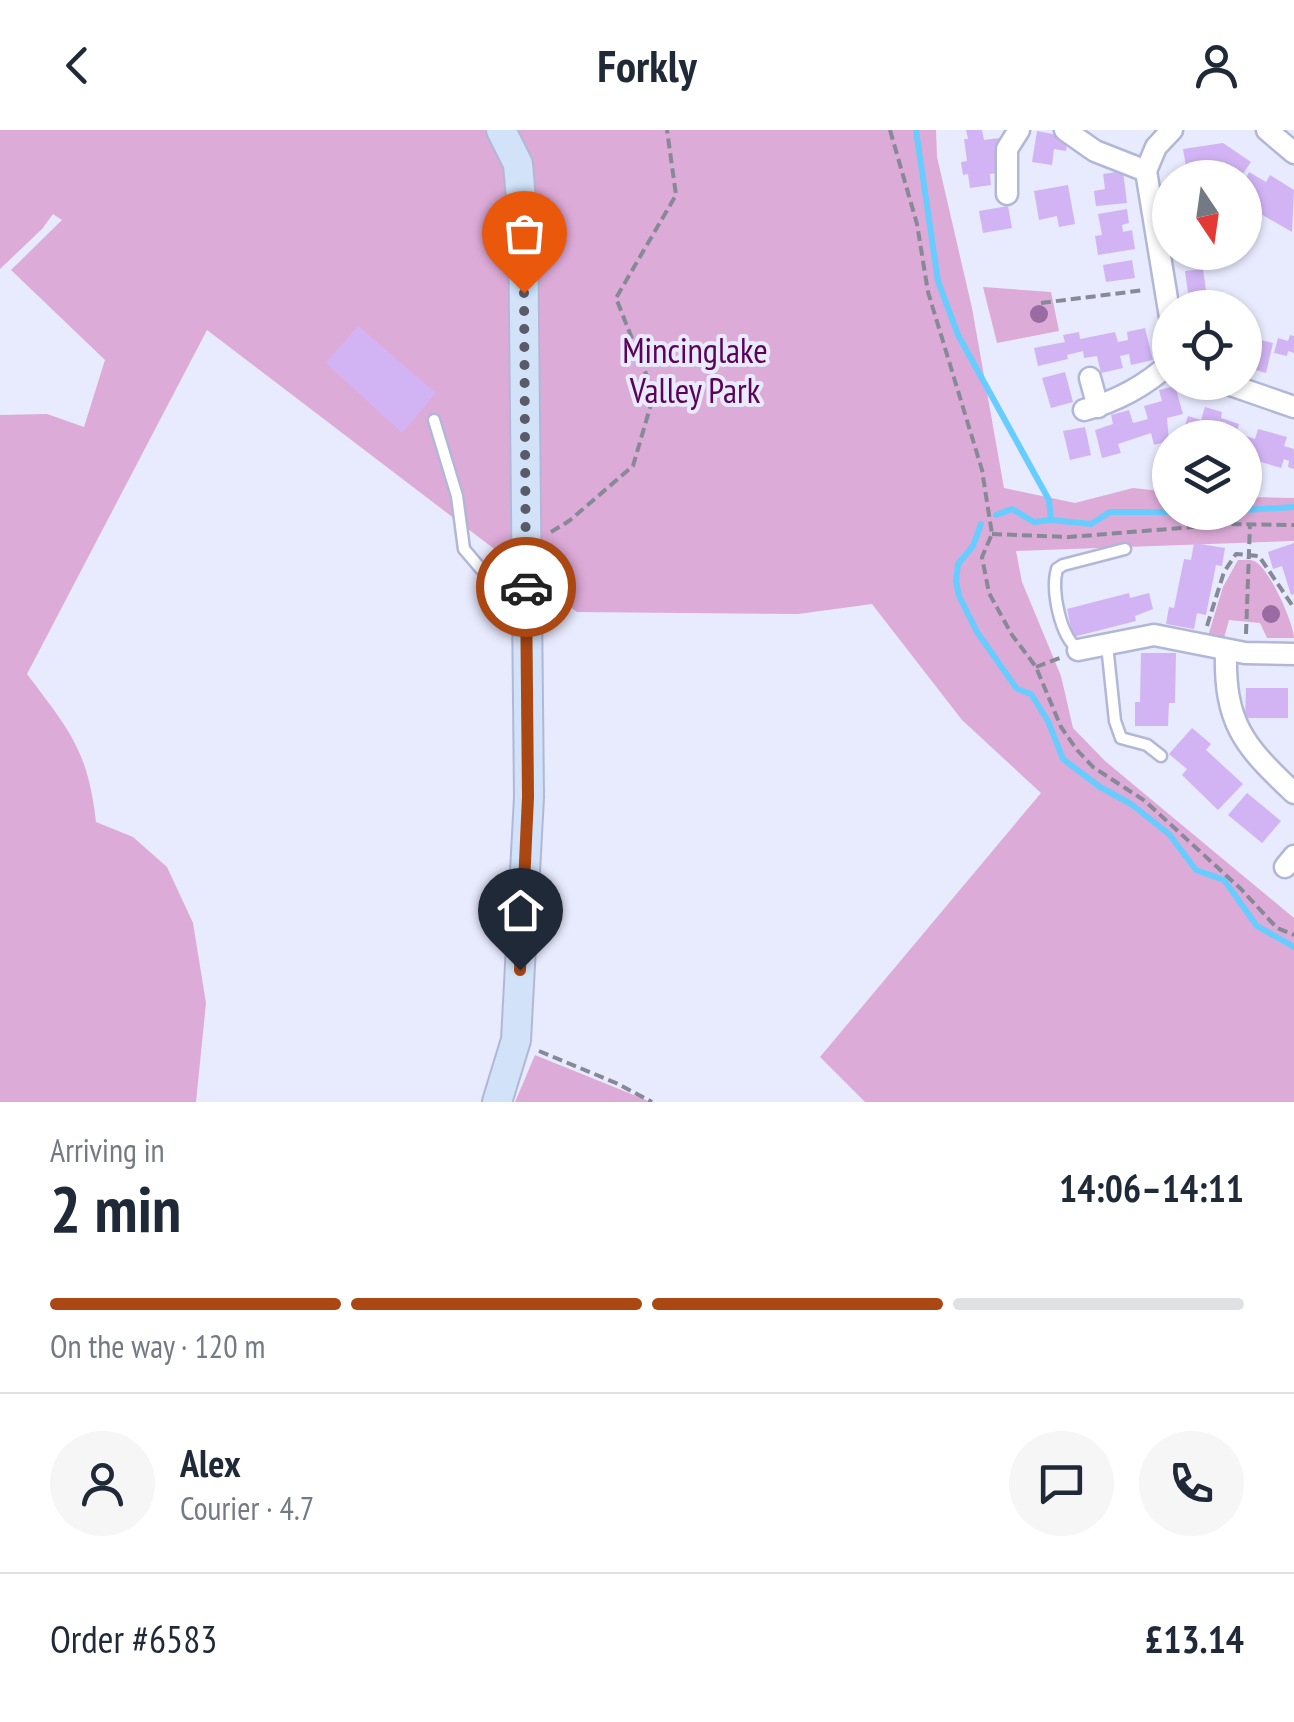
<!DOCTYPE html>
<meta charset="utf-8">
<style>
body{margin:0;font-family:"PT Sans Narrow",sans-serif;background:#f6f6f7;color:#1f2937;height:100vh;display:flex;flex-direction:column;font-size:38px;white-space:nowrap}
*{box-sizing:border-box;margin:0}
p{font-size:32px;color:#747a83}
.icon{flex:none;width:55px;height:55px;fill:none;stroke:currentColor;stroke-width:2;stroke-linecap:round;stroke-linejoin:round}
.map{position:relative;height:972px;overflow:hidden}
.side{display:flex;flex-direction:column;background:#fff;flex:1}
.side>*{flex:none}
.needle{width:65px;rotate:167deg}
.tools{position:absolute;left:1152px;top:30px;display:grid;gap:20px}
.tools a{display:grid;place-items:center;width:110px;height:110px;border-radius:50%;background:#fff;box-shadow:0 2px 8px #0004;font-size:50px}
.pin{position:absolute;display:grid;place-items:center;width:85px;height:85px;color:#fff;margin:-102px -42px;border-radius:50% 50% 50% 0;rotate:-45deg;box-shadow:0 0 10px #0007}
.pin .icon{rotate:45deg}
.courier{position:absolute;display:grid;place-items:center;width:100px;height:100px;margin:-50px;border:8px solid #aa4713;border-radius:50%;background:#fff;color:#222;box-shadow:0 2px 12px #0007}
.headline em{font-style:normal;font-weight:700}
.headline div{display:flex;flex-direction:column-reverse}
.headline{display:flex;align-items:center;justify-content:space-between;height:170px;padding:0 50px}
h1{font-size:65px;font-weight:700;line-height:75px}
.bar{display:grid;grid-template-columns:repeat(4,1fr);gap:15px 10px;align-content:center;height:120px;padding:0 50px}
.bar i{height:12px;border-radius:8px;background:#e0e1e3}
.bar .current{background:#aa4713}
.bar p{grid-column:span 4}
.line{display:flex;align-items:center;gap:25px;padding:0 50px;border-top:2px solid #e0e1e3}
.line div{flex:1}
.round{display:grid;place-items:center;flex:none;width:105px;height:105px;border-radius:52px;background:#f6f6f7}
header{display:flex;justify-content:space-between;align-items:center;height:130px;padding:0 50px;background:#fff;font-size:45px;font-weight:700}
.map>svg:first-child{display:block}
.green{fill:#ddabd8}
.lines{fill:none;stroke-linecap:round;stroke-linejoin:round}
.stream{stroke:#66cdfe;stroke-width:6}
.building{fill:#d2b4f5}
.lane-casing{stroke:#b3b7d7;stroke-width:15}
.street-casing{stroke:#b3b7d7;stroke-width:25}
.secondary-casing{stroke:#b3b7d7;stroke-width:32}
.path{stroke:#878999;stroke-width:4;stroke-dasharray:10 5;stroke-linecap:butt}
.lane{stroke:#fff;stroke-width:10}
.street{stroke:#fff;stroke-width:20}
.secondary{stroke:#d1e2f9;stroke-width:28}
.tree{fill:#9a6ba3}
.done{stroke:#5a5b69;stroke-width:10;stroke-dasharray:0 18}
.route{stroke:#aa4713;stroke-width:12}
.labels{text-anchor:middle;stroke-width:8;stroke-linejoin:round;paint-order:stroke}
.park-label{font-size:35px;fill:#5b0359;stroke:#e8eafe}
</style>
<header><svg class="icon" aria-label="back" viewBox="0 0 24 24"><path d="M15 5l-7 7 7 7"/></svg>Forkly<svg class="icon" aria-label="person" viewBox="0 0 24 24"><circle cx="12" cy="8" r="4"/><path d="M4 21q1-7 8-7t8 7"/></svg></header>
<div class="map">
<svg width="1294" height="972" viewBox="0 0 1294 972">
<rect width="100%" height="100%" fill="#e8eafe"/>
<g class="green">
<path d="M0,0h936l1,27 35,151 32,180 71,15 58,-15 37,4v20h75v-15l49,1v43l-278,10 6,31 39,94 12,52 32,33 189,157v184h-429l-45,-45 221,-264 -79,-73 -90,-116 -74,10 -221,-2 -370,-282 -180,344c42,56 61,76 69,148l37,15 34,30 26,56 13,80 -10,99h-196v-687l47,-1 37,13 21,-67 -94,-90 51,-50 -9,-6 -11,15 -42,40z"/>
<polygon points="983,157 1051,162 1059,201 997,213"/>
<path d="M1238,430c5,0 11,-1 16,1 15,6 40,63 40,77h-27l-7,-15 -31,-3 -5,18 -16,-2 15,-49z"/>
<polygon points="535,925 651,972 515,972"/>
</g>
<g class="lines">
<g class="stream">
<polyline points="916,0 938,151 958,205 1049,370 1051,390 1034,392 1012,379 996,385"/>
<polyline points="1245,380 1294,377"/>
<polyline points="1051,390 1091,394 1110,382 1170,382"/>
<polyline points="981,394 973,416 958,434 956,451 959,466 977,502 1017,559 1031,564 1048,591 1063,629 1100,657 1131,674 1169,704 1196,740 1224,750 1257,796 1294,817"/>
</g>
</g>
<g class="building">
<polygon points="966,0 982,0 984,10 999,8 1002,28 996,28 998,43 990,44 991,55 970,58 968,44 963,45 961,32 967,31 964,9 968,9"/>
<polygon points="1037,1 1068,7 1066,21 1054,19 1052,35 1032,32"/>
<polygon points="1223,13 1251,32 1240,48 1219,45 1188,48 1183,19"/>
<polygon points="1123,41 1127,73 1096,76 1094,61 1105,59 1103,44"/>
<polygon points="1249,42 1266,52 1270,45 1294,60 1292,102 1247,76 1254,65 1245,60 1245,50"/>
<polygon points="1068,55 1075,94 1059,97 1057,86 1039,90 1034,61"/>
<polygon points="1008,76 1012,98 983,103 979,81"/>
<polygon points="1127,79 1129,93 1122,95 1123,102 1132,100 1135,119 1098,125 1095,106 1102,105 1098,84"/>
<polygon points="1183,122 1214,122 1215,130 1185,135"/>
<polygon points="1132,130 1135,148 1106,152 1103,135"/>
<polygon points="1203,139 1207,168 1189,170 1185,141"/>
<polygon points="358,196 436,263 402,303 326,233"/>
<polygon points="1145,198 1153,230 1131,235 1129,224 1120,226 1123,238 1101,243 1097,226 1084,228 1083,221 1067,225 1068,229 1038,236 1034,218 1065,212 1063,205 1079,202 1080,209 1115,202 1118,212 1128,210 1127,202"/>
<polygon points="1290,205 1294,206 1294,223 1288,221 1287,226 1274,223 1278,208 1288,211"/>
<polygon points="1245,206 1273,213 1266,243 1245,237"/>
<polygon points="1065,242 1073,272 1051,278 1042,248"/>
<polygon points="1175,256 1183,284 1167,288 1169,311 1154,315 1151,303 1118,314 1121,323 1102,328 1095,300 1113,294 1111,285 1129,280 1133,293 1148,289 1144,276 1162,271 1159,260"/>
<polygon points="1205,277 1222,282 1221,288 1239,294 1235,308 1201,308 1183,302 1188,286 1201,290"/>
<polygon points="1085,297 1091,325 1070,330 1063,301"/>
<polygon points="1258,299 1287,307 1284,316 1294,319 1294,339 1288,337 1289,331 1284,329 1281,338 1245,327 1246,306 1255,309"/>
<polygon points="1194,413 1225,418 1222,436 1216,435 1206,485 1197,483 1194,499 1166,494 1169,477 1174,478 1184,429 1191,430"/>
<polygon points="1294,413 1294,464 1291,465 1282,436 1273,439 1268,422"/>
<polygon points="1129,463 1130,468 1149,463 1153,479 1135,486 1136,491 1073,507 1067,479"/>
<polygon points="1141,523 1176,523 1175,573 1169,573 1168,596 1135,596 1135,572 1140,572"/>
<polygon points="1246,558 1288,558 1288,588 1245,588"/>
<polygon points="1192,598 1211,614 1206,620 1243,654 1218,680 1182,645 1187,639 1169,624"/>
<polygon points="1247,663 1281,691 1262,713 1228,685"/>
</g>
<g class="lines">
<g class="lane-casing">
<g id="lane">
<polyline points="434,290 457,366 464,419 481,439"/>
<polyline points="1107,515 1115,591 1121,608 1147,615 1161,626"/>
<path d="M1078,519c-18,-13 -27,-59 -21,-80l6,-4 62,-16"/>
</g>
</g>
<g class="street-casing">
<g id="street">
<polyline points="1065,0 1095,21 1146,41"/>
<polyline points="1267,0 1294,23"/>
<polyline points="1007,64 1007,19 1019,0"/>
<polyline points="1170,187 1146,41 1156,17 1172,0"/>
<polyline points="1090,248 1098,277"/>
<polyline points="1222,252 1294,277"/>
<path d="M1084,280c31,-8 63,-25 86,-47"/>
<polyline points="1078,520 1154,505 1245,523 1294,524"/>
<path d="M1226,520c-2,73 17,95 68,143"/>
<polyline points="1285,737 1294,726"/>
</g>
</g>
<g class="secondary-casing">
<polyline id="secondary" points="497,972 516,910 529,667 523,92 518,34 501,0"/>
</g>
<g class="path">
<polyline points="890,0 917,94 928,162 982,340 992,404 982,427 989,463 1012,505 1036,537 1061,597 1077,620 1093,637 1145,671 1241,759 1277,798 1294,805"/>
<polyline points="1041,173 1145,160"/>
<polyline points="551,402 569,391 633,336 654,264 616,168 676,65 667,0"/>
<polyline points="992,404 1069,407 1231,394 1294,395"/>
<polyline points="1207,496 1224,442 1236,424 1259,426 1294,478"/>
<polyline points="1246,504 1250,394"/>
<polyline points="1036,537 1060,528"/>
<polyline points="539,921 616,953 652,972"/>
</g>
<use href="#lane" class="lane"/>
<use href="#street" class="street"/>
<use href="#secondary" class="secondary"/>
</g>
<g class="tree">
<circle cx="1039" cy="184" r="9"/>
<circle cx="1271" cy="484" r="9"/>
</g>
<g class="lines">
<polyline class="done" points="524,163 526,457"/>
<polyline class="route" points="520,840 528,667 526,457"/>
</g>
<g class="labels">
<g class="park-label">
<text x="695" y="233">Mincinglake<tspan x="695" dy="40">Valley Park</tspan></text>
</g>
</g>
</svg>
<div class="tools">
<a><svg class="needle" viewBox="-14 -14 28 28"><path d="M0-13l5 13h-10z" fill="#e53935"/><path d="M0 13l5-13h-10z" fill="#747a83"/></svg></a>
<a><svg class="icon" aria-label="locate" viewBox="0 0 24 24"><circle cx="12" cy="12" r="6"/><path d="M12 2v4M12 18v4M2 12h4M18 12h4"/></svg></a>
<a><svg class="icon" aria-label="layers" viewBox="0 0 24 24"><path d="M12 4l9 5-9 5-9-5zM3 14l9 5 9-5"/></svg></a>
</div>
<div class="pin" style="left:524px;top:163px;background:#ea580c"><svg class="icon" aria-label="bag" viewBox="0 0 24 24"><path d="M5 8h14l-1 12H6zM9 8a3 3 0 0 1 6 0"/></svg></div>
<div class="pin" style="left:520px;top:840px;background:#1f2937"><svg class="icon" aria-label="home" viewBox="0 0 24 24"><path d="M3 11l9-7 9 7M6 9v11h12V9"/></svg></div>
<div class="courier" style="left:526px;top:457px"><svg class="icon" aria-label="car" viewBox="0 0 24 24"><path d="M5 17H2v-5l4-1 3-4h7l3 4 3 1v5h-3M9 17h6M6 11h13"/><circle cx="7" cy="17" r="2"/><circle cx="17" cy="17" r="2"/></svg></div>
</div>
<section class="side">
<div class="headline"><div><h1>2 min</h1><p>Arriving in</p></div><em>14:06–14:11</em></div>
<div class="bar"><i class="current"></i><i class="current"></i><i class="current"></i><i></i><p>On the way · 120 m</p></div>
<div class="line" style="height:180px"><a class="round"><svg class="icon" aria-label="person" viewBox="0 0 24 24"><circle cx="12" cy="8" r="4"/><path d="M4 21q1-7 8-7t8 7"/></svg></a><div><b>Alex</b><p>Courier · 4.7</p></div><a class="round"><svg class="icon" aria-label="chat" viewBox="0 0 24 24"><path d="M4 5h16v11H9l-5 4z"/></svg></a><a class="round"><svg class="icon" aria-label="phone" viewBox="0 0 24 24"><path d="M5 4h4l2 5-3 2q2 4 5 5l2-3 5 2v4C11 20 4 13 5 4z"/></svg></a></div>
<div class="line" style="height:130px"><div>Order #6583</div><b>£13.14</b></div>
</section>
